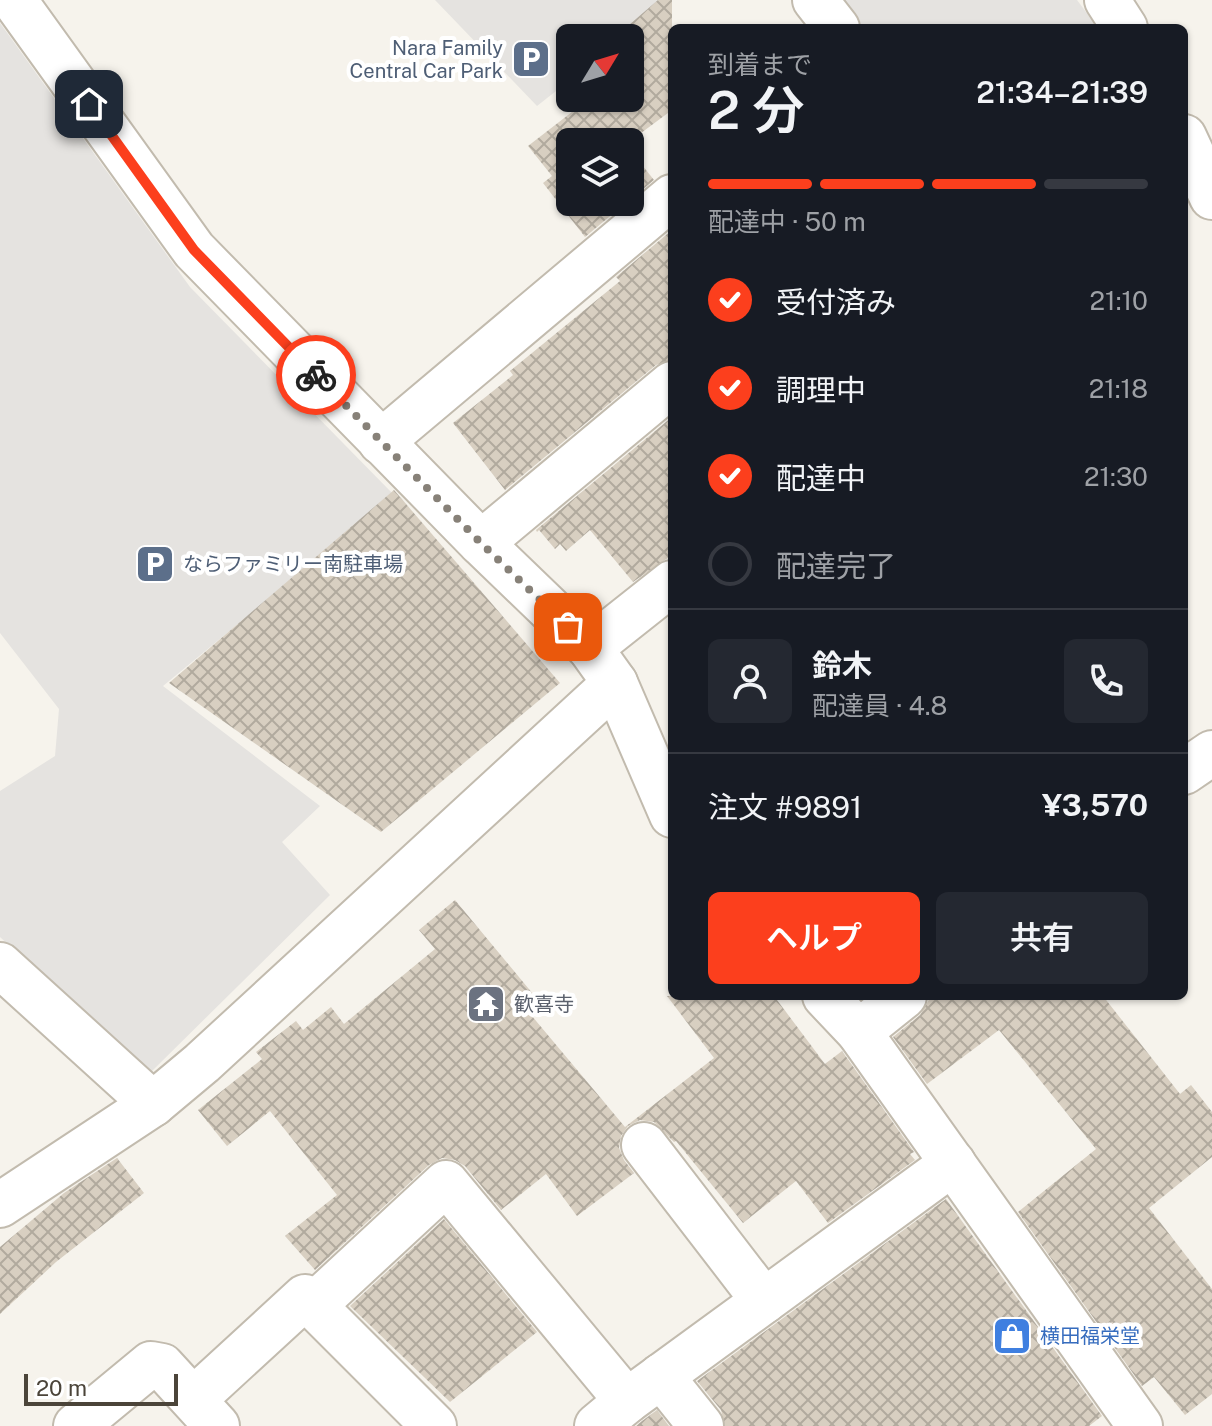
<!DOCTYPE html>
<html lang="ja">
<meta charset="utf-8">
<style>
body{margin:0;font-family:"Public Sans","Noto Sans JP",sans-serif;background:#242831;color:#f1f3f6;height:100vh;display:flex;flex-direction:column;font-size:30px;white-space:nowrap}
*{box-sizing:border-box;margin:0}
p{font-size:26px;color:#9ea1a6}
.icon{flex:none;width:44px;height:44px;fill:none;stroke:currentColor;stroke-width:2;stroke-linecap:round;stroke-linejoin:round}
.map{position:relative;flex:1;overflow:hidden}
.panel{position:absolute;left:668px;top:24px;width:520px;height:976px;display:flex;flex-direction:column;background:#171b24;border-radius:12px;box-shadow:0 2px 6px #0004}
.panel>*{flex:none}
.needle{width:52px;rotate:52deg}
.fabs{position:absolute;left:556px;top:24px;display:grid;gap:16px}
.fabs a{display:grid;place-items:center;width:88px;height:88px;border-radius:12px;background:#171b24;box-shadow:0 2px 6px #0004;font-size:40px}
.scale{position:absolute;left:24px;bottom:20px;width:154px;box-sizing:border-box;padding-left:8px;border:4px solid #4b4439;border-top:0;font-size:22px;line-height:28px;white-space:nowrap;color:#4b4439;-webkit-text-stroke:6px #fff;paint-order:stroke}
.pin{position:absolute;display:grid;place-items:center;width:68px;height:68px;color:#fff;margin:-34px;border-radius:16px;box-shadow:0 4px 12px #0006}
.courier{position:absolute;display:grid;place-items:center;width:80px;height:80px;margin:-40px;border:6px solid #fc3f1d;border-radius:50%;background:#fff;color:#222;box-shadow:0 2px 10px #0007}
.head em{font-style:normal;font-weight:600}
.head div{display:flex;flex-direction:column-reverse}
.head{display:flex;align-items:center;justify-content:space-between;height:136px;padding:0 40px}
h1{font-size:52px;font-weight:600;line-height:60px}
.bar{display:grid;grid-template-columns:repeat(4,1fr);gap:12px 8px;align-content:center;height:96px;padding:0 40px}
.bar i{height:10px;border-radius:6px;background:#363941}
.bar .active{background:#fc3f1d}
.bar p{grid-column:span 4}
.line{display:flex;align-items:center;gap:20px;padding:0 40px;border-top:2px solid #363941}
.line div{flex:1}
.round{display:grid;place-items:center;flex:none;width:84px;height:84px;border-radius:12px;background:#242831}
ol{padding:0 40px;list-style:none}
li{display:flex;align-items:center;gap:24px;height:88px}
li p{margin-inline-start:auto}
li .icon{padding:8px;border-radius:50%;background:#fc3f1d;color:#fff;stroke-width:4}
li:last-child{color:#9ea1a6}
li i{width:44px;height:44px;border:4px solid #363941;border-radius:50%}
.action{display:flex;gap:16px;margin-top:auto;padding:16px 40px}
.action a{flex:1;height:92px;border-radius:12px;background:#fc3f1d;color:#fff;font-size:32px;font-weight:600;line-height:92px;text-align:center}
.action a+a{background:#242831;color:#f1f3f6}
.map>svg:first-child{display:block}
.parking{fill:#e5e3e0}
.building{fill:url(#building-cross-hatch)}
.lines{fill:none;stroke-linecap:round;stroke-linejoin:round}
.minor-casing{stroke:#c2bbae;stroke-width:48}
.minor{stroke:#fff;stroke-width:44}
.done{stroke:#878178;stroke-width:8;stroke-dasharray:0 14.4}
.route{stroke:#fc3f1d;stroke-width:10}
.labels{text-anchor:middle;stroke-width:8;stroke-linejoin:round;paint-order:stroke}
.service-label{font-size:20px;fill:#4e5e75;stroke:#fff;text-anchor:end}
.worship-label{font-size:20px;fill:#5b616d;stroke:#fff;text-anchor:start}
.shop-label{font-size:20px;fill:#366cbe;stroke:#fff;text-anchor:start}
</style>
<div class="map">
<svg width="1212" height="1426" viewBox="0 0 1212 1426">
<defs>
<pattern id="building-cross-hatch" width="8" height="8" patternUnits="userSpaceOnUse" patternTransform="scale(2)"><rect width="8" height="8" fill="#d8cfc1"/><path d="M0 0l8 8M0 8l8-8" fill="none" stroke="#b1aa9e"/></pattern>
</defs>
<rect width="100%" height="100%" fill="#f6f3ec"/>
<g class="parking">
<polygon points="435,0 671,0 623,38 570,38 570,80 537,106"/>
<polygon points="826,0 1077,0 1098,28 851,28"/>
<polygon points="0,23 190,287 394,495 163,686 320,806 282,842 330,895 150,1073 0,937 0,791 55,756 59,709 0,633"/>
</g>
<g class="building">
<polygon points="658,0 672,0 672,110 629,142 570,142 570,202 627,202 585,237 543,183 552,176 528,146 590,98 630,98 630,67 635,63 630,56 630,38 615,37"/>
<polygon points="630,150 654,180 630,200"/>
<polygon points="672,230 672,360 656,365 505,490 453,423 513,375 510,371 620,281 616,277"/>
<polygon points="672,417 672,555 633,582 590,530 566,551 560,544 555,549 539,530 537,532 536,530"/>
<polygon points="394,490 560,683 381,832 169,683"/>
<polygon points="455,900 533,994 521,1003 625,1127 714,1058 667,996 774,996 825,1064 842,1051 914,1152 910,1154 915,1160 828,1223 796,1181 743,1223 676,1141 674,1142 654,1122 640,1120 628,1126 621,1136 619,1148 624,1160 634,1173 577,1216 546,1174 501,1210 465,1166 455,1160 442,1158 429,1165 315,1270 285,1236 337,1195 270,1111 227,1146 198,1110 262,1059 256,1052 296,1021 303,1030 331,1007 344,1024 435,949 419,930"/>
<polygon points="931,996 1103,996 1180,1094 1191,1085 1212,1112 1212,1157 1149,1208 1212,1289 1212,1394 1185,1415 1154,1377 1142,1386 1018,1212 1096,1149 999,1030 927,1084 893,1037 920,1015"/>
<polygon points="117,1158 144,1193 56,1262 0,1314 0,1247 64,1193"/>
<polygon points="946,1199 1102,1416 1089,1426 725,1426 721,1410 697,1381"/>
<polygon points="444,1219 537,1332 450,1402 350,1306"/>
<polygon points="657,1410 669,1426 636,1426 642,1421"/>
</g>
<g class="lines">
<g class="minor-casing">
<g id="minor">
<polyline points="815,0 837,28"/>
<polyline points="1107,0 1125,28"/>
<polyline points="1184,137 1212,197"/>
<polyline points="381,442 672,197"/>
<polyline points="481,543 672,384"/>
<polyline points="590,648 672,583"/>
<polyline points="615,683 672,815"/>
<polyline points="1184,772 1212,753"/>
<polyline points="0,965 153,1104"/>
<polyline points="825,996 859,1032 1140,1426"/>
<polyline points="859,1032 904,996"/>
<polyline points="644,1145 764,1301"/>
<polyline points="0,1205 153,1104 202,1063 615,683 590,648 481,543 194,250 14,0"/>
<polyline points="313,1306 446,1183 627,1401"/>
<polyline points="661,1376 701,1426"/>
<polyline points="194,1399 305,1297 434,1426"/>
<polyline points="76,1426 151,1364 162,1366 217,1426"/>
<polyline points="597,1426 627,1401 953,1163"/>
</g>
</g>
<use href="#minor" class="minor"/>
</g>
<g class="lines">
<polyline class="done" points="316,375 481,543 568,627"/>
<polyline class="route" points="89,104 194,250 316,375"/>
</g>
<defs>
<g id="parking-square" transform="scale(2)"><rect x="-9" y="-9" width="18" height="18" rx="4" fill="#5c6f8a" stroke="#fff"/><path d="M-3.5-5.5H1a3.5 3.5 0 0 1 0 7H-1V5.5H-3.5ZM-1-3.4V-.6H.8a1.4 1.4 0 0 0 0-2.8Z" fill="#fff"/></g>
<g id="temple-square" transform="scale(2)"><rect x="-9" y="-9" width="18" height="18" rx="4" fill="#6b7280" stroke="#fff"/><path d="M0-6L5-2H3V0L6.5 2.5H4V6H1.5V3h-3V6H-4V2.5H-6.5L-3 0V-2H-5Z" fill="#fff"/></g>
<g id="shop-square" transform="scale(2)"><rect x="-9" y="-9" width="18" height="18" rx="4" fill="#3f7fe0" stroke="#fff"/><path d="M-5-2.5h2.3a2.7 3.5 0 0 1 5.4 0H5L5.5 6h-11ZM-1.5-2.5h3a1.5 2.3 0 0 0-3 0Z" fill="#fff"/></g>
</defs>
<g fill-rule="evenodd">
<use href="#parking-square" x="531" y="59"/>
<use href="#parking-square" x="155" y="564"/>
<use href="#temple-square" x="486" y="1004"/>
<use href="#shop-square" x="1012" y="1336"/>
</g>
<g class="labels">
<g class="service-label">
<text x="503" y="55">Nara Family<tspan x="503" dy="23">Central Car Park</tspan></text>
<text x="183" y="571" text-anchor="start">ならファミリー南駐車場</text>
</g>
<g class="worship-label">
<text x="514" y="1011">歓喜寺</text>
</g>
<g class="shop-label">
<text x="1040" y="1343">横田福栄堂</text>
</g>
</g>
</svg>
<div class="fabs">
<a><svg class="needle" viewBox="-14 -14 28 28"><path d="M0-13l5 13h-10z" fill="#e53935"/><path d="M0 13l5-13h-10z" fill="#9ea1a6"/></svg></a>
<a><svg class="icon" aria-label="layers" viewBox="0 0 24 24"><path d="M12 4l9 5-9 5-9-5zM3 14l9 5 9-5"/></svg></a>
</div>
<div class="scale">20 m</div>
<div class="pin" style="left:568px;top:627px;background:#ea580c"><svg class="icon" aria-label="bag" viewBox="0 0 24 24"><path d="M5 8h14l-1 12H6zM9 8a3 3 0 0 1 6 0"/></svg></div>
<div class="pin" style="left:89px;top:104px;background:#1f2937"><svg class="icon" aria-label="home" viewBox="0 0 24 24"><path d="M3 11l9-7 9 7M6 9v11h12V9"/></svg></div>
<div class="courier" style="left:316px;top:375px"><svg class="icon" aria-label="bike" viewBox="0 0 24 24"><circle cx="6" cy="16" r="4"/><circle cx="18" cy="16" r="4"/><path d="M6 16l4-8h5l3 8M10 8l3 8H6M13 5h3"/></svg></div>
<section class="panel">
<div class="head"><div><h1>2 分</h1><p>到着まで</p></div><em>21:34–21:39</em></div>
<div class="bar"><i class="active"></i><i class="active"></i><i class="active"></i><i></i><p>配達中 · 50 m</p></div>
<ol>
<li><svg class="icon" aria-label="check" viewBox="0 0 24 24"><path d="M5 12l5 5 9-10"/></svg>受付済み<p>21:10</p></li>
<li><svg class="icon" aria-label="check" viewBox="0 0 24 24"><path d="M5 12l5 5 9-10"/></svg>調理中<p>21:18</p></li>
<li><svg class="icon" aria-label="check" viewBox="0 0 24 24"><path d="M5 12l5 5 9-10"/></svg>配達中<p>21:30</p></li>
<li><i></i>配達完了</li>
</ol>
<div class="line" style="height:144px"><a class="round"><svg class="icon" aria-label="person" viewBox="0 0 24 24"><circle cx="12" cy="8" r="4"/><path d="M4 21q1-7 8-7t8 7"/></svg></a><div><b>鈴木</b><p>配達員 · 4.8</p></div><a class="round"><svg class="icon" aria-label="phone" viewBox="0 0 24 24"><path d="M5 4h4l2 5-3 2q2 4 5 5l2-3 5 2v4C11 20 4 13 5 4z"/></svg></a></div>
<div class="line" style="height:104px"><div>注文 #9891</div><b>¥3,570</b></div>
<div class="action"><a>ヘルプ</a><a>共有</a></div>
</section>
</div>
